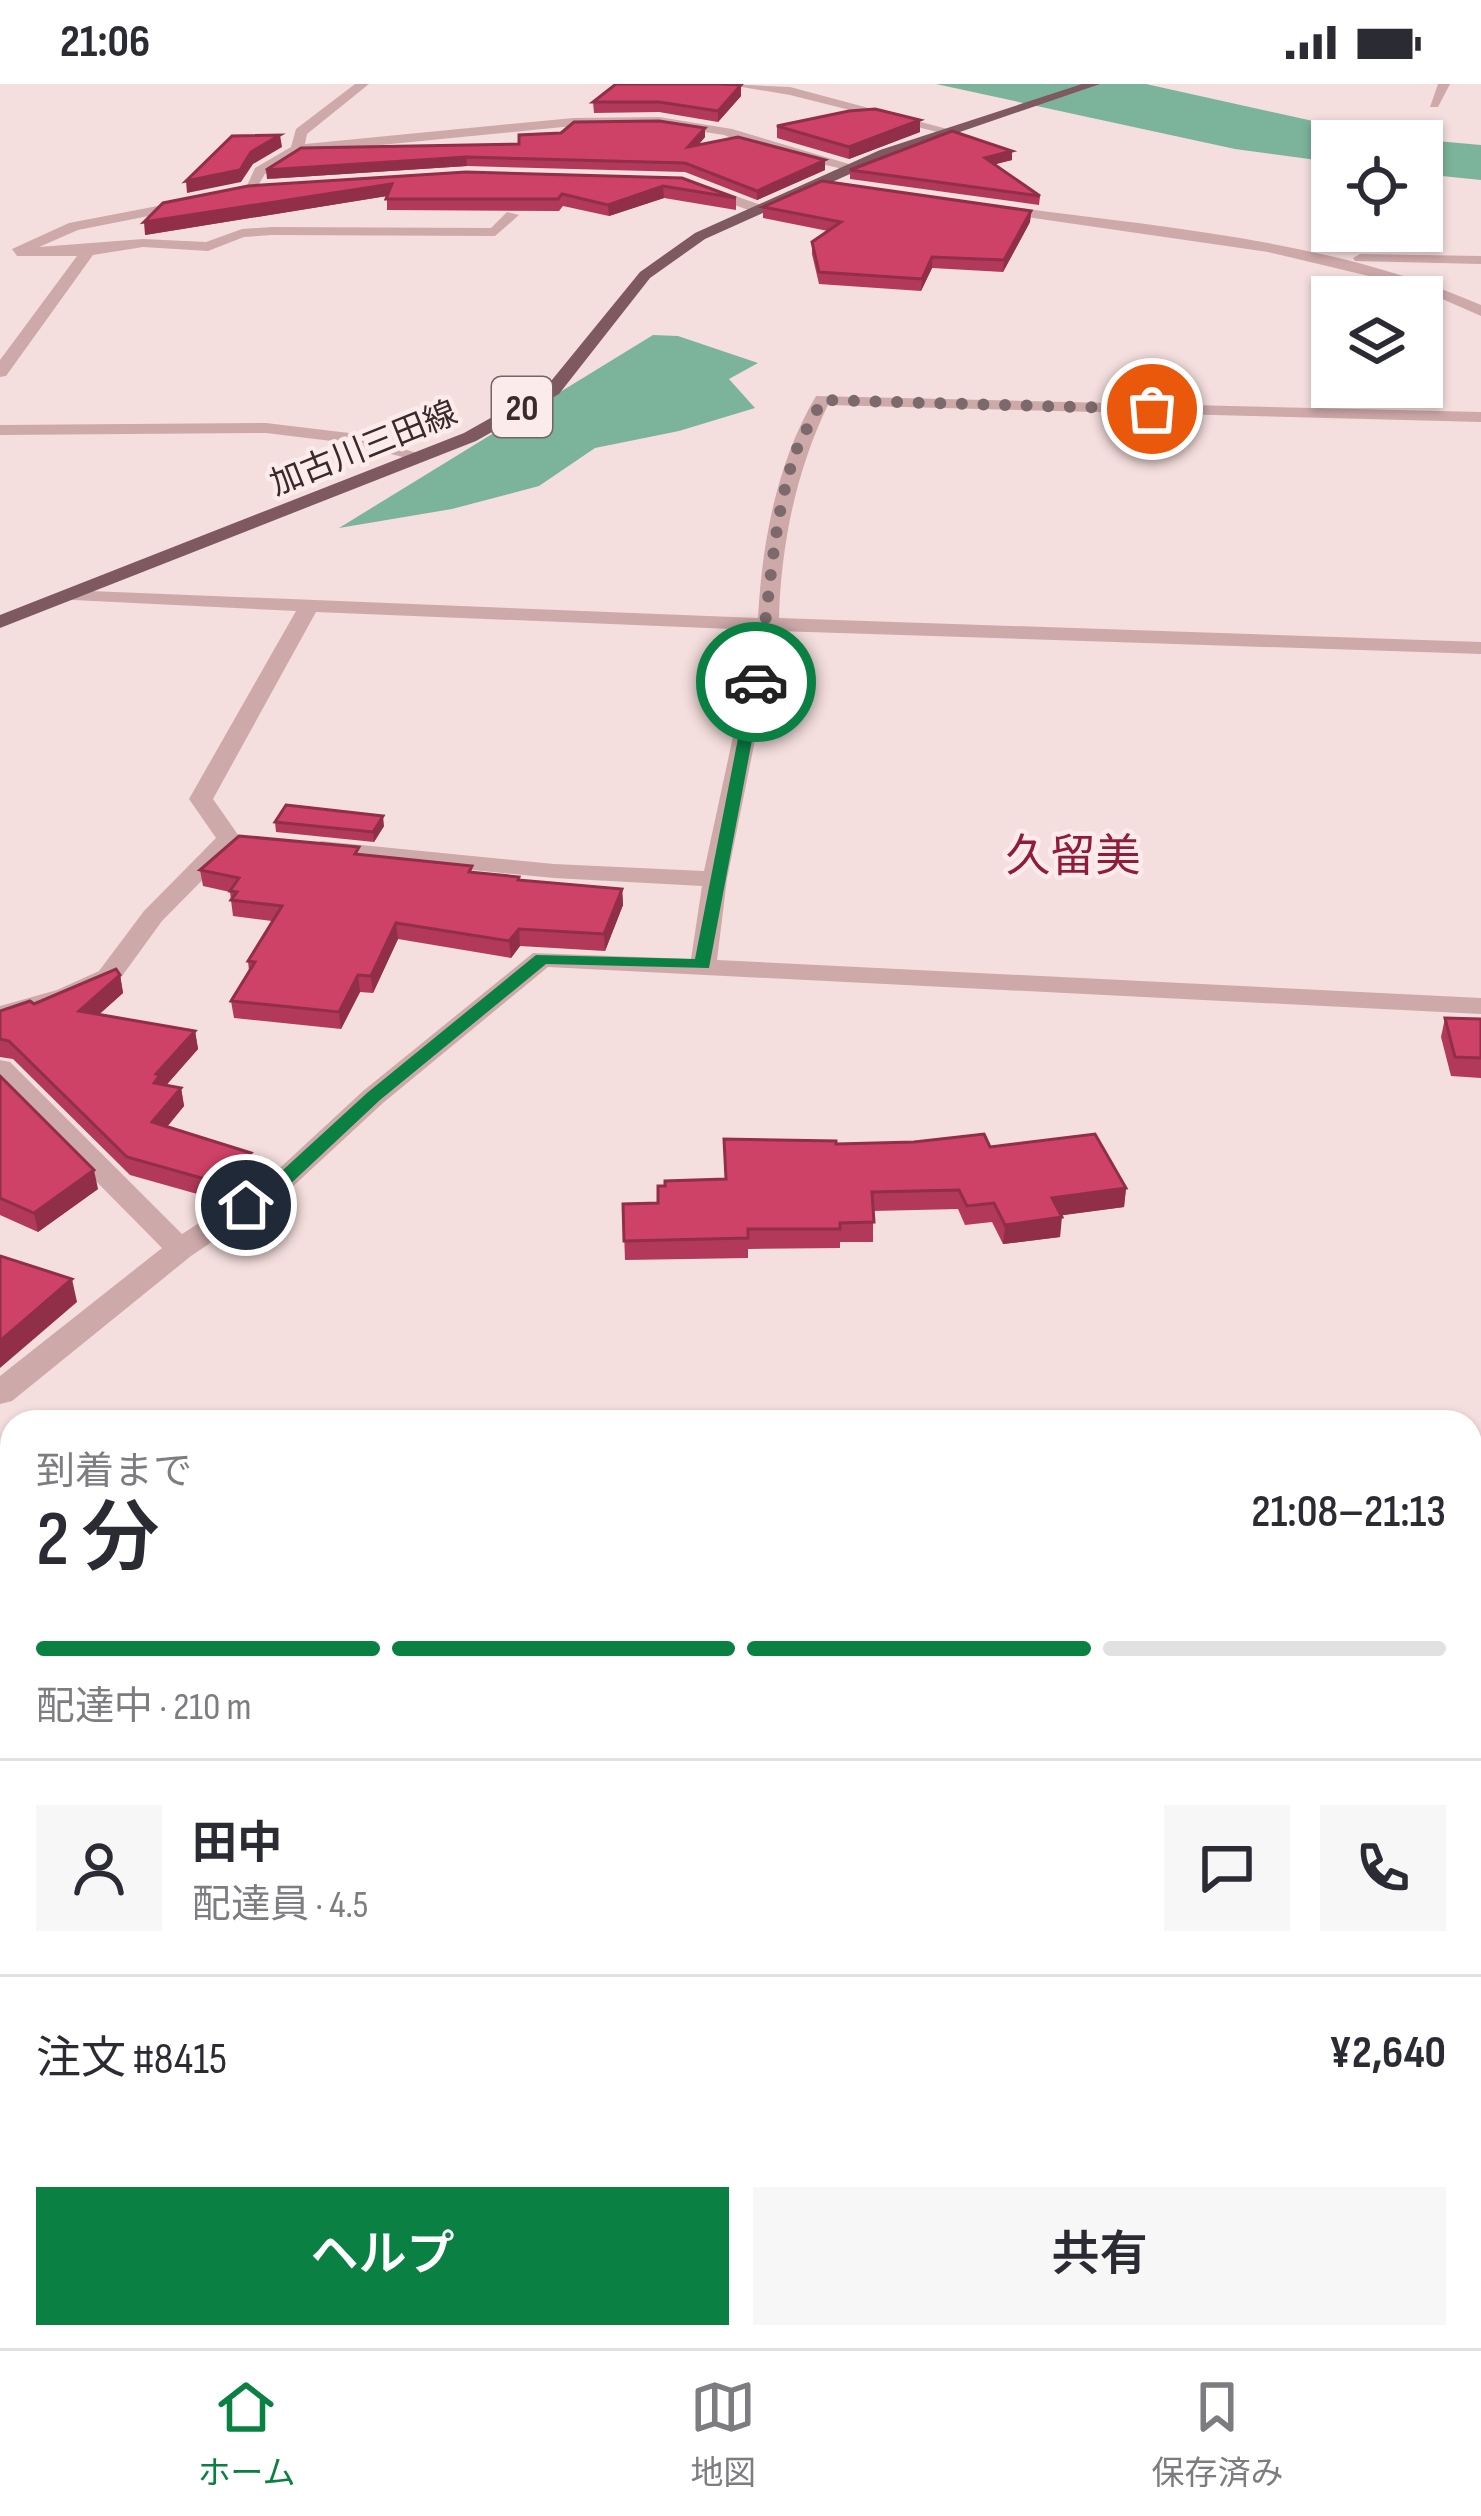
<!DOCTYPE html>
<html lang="ja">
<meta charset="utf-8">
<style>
body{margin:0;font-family:"Sofia Sans Condensed","Noto Sans JP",sans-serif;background:#f7f7f7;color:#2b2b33;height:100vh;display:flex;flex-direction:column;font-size:45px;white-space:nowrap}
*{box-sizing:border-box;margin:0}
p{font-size:39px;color:#7c7c81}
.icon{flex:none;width:66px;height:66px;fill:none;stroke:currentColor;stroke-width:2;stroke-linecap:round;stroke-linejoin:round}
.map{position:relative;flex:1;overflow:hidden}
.side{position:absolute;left:0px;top:1326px;width:1482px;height:939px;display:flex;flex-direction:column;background:#fff;border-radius:36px 36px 0 0;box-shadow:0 3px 9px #0004}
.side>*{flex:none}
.buttons{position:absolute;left:1311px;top:36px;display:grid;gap:24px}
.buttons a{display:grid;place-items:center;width:132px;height:132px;border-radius:0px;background:#fff;box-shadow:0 3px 9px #0004;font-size:60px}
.pin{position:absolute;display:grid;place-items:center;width:102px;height:102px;color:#fff;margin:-51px;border:6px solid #fff;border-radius:50%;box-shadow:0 3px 12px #0007}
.courier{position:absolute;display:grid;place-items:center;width:120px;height:120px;margin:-60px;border:9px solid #0b8043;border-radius:50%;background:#fff;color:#222;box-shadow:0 3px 15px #0007}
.summary em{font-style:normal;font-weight:600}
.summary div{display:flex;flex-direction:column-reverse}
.summary{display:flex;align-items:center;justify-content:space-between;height:204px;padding:0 36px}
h1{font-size:78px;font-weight:600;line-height:90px}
.bar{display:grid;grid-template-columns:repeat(4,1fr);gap:18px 12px;align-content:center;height:144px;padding:0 36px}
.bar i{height:15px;border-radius:9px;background:#e1e1e2}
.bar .active{background:#0b8043}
.bar p{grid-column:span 4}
.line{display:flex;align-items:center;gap:30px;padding:0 36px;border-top:3px solid #e1e1e2}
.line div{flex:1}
.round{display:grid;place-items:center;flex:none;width:126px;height:126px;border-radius:0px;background:#f7f7f7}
.button{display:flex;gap:24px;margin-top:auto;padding:24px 36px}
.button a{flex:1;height:138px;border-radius:0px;background:#0b8043;color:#fff;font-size:48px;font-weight:600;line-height:138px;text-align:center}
.button a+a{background:#f7f7f7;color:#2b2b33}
.status{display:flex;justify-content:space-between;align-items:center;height:84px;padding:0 60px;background:#fff;direction:ltr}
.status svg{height:33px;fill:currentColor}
.tabs{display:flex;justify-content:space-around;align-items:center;height:168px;border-top:3px solid #e1e1e2;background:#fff;font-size:33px;color:#7c7c81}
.tabs a{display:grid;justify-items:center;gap:6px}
.tabs .active{color:#0b8043}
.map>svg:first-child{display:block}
.green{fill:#c5bf9c}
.water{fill:#7bb49a}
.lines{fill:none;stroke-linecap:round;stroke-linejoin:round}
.minor{fill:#cea9aa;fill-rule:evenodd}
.primary{fill:#7e595f;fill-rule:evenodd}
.wall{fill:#b23959}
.shaded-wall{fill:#912e48}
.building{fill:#cf4267;stroke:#912e48;stroke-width:3}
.route{fill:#0b8043}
.done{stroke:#7c696b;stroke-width:12;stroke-dasharray:0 21.6}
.labels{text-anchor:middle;stroke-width:9;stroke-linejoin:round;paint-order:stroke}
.far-street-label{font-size:33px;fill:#3b292d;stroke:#fbeceb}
.shield{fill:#fbeceb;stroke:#756466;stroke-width:3}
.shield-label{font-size:36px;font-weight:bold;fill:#3b292d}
.quarter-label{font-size:45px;fill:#911b3a;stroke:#fbeceb}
</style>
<div class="status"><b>21:06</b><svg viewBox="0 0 49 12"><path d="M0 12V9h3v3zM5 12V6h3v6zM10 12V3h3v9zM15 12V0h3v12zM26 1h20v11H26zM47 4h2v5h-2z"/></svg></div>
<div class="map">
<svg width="1481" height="2264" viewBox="0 0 1481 2264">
<rect width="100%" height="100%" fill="#f5dfde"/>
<polygon class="green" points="1470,1758 1481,1761 1481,2264 655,2264 661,2253 1470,2253"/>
<g class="water">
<polygon points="936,0 1146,0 1381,52 1481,61 1481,96 1422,90 1422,57 1332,57 1332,78 1235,65"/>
<polygon points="653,251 678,252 758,279 729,295 755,324 679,347 595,364 539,402 452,425 339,444"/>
</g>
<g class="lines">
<g class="minor">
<polygon points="355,0 369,0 307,50 305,60 573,34 659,33 732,45 859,83 852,87 763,67 724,51 659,41 573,42 300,69 265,90 254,108 244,108 255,84 291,63 296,45"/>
<polygon points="724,0 790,3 951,46 945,50 790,11"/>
<polygon points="1438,0 1450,0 1438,23 1430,23"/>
<polygon points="701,100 764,122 766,125 754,128 696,107"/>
<polygon points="194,115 199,122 78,146 39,163 143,155 206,158 242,145 272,143 491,144 507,128 519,131 495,152 272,151 244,153 208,167 143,163 93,171 6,292 0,293 0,276 77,172 17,172 12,165 69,139"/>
<path d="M990,120c164,23 338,34 491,101v11l-66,-29 -147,-35 -283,-41z"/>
<polygon points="1360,170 1481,172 1481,180 1355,177 1353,174"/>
<path d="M816,312l665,16v10l-653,-17c-32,66 -47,140 -49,213l702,24v12l-704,-23 -50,248 -10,81 764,38v16l-933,-47 -165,136 -94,87 -98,66 -179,145 -12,3v-28l162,-128 -162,-164v-24l10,2 172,172 87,-56 94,-87 170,-138 158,6 11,-73 -148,-8 -233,-23 -12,-7 12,-7 233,23 150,7 52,-241 -440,-18 -103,187 28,40 -3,5 -76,77 -45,62 -42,19 -75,20v-16l57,-16 42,-19 45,-60 72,-73 -27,-39 107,-188 -223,-11 -7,-2v-8l692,28c4,-76 19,-156 58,-222z"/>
<polygon points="266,339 349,349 431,373 422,378 348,359 266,349 0,351 0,341"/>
<polygon points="0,2147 12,2152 12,2212 0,2207"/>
<polygon points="24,2253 74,2253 79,2264 29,2264"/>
</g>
<polygon class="primary" points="1082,0 1100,0 890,72 705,155 650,194 559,310 476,357 0,544 0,531 464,349 547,302 640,188 695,149 880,66"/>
</g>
<g class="wall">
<polygon points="741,12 718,38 659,28 594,29 593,18"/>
<polygon points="920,36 920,48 849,75 777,54 777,42"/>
<polygon points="705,44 705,53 698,61 825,86 757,116 685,88 467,82 267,95 519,60"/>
<polygon points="1012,67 1012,76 994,80 1040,112 1039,121 850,95 850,86"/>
<polygon points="682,94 736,114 736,126 664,114 609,132 563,122 559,127 387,126 387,112 145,151 163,119"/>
<polygon points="763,123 1031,127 1030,138 1003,188 932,184 921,207 819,200 812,170 812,158 828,147 763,134"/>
<polygon points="275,738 384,742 374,758 276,748"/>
<polygon points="360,770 472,788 519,793 519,796 622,805 623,821 605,867 520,862 511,874 398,855 373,909 360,908 341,945 234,934 231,917 249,887 248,877 272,837 233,832 230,808 203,802 200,786"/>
<polygon points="120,891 123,909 99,930 195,947 198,965 166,1001 181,1004 184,1022 167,1043 253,1088 222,1117 130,1091 13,975 0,973 0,927 34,920"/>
<polygon points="1445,934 1481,935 1481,994 1451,992 1441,953"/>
<polygon points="0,992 98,1105 38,1148 0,1131"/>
<polygon points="836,1060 990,1063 1126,1104 1124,1123 1061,1131 1060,1153 1003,1160 992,1138 965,1141 958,1125 873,1127 873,1158 840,1158 840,1164 748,1165 748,1174 625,1176 623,1120 658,1119 665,1102 725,1095"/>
<polygon points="836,2253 877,2253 856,2264 839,2264 842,2262"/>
<polygon points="1111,2253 1193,2253 1192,2256 1197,2264 1119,2264"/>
</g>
<g class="shaded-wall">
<polygon points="741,1 741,12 718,38 718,27"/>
<polygon points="920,36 920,48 849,75 849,63"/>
<polygon points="705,44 705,53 689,72 688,63"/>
<polygon points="280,51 282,63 253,80 241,98 187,109 186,97 251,68"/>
<polygon points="1012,67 1012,76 985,83 985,74"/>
<polygon points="466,73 467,82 267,95 266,86"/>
<polygon points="825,76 825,86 757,116 757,107"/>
<polygon points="392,100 393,111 145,151 144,138"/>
<polygon points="663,102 664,114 609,132 608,121"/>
<polygon points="1031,127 1030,138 1003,188 1004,176"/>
<polygon points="932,173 932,184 921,207 922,195"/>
<polygon points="383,732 384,742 374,758 373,748"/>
<polygon points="622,805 623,821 605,867 604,850"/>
<polygon points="396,839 398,855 373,909 371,892"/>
<polygon points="519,845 520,862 511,874 509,857"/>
<polygon points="120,891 123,909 83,945 79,927"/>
<polygon points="358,891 360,908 341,945 339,928"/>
<polygon points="195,947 198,965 163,1005 154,999 156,990"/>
<polygon points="181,1004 184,1022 155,1057 152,1038"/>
<polygon points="251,1069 253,1088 222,1117 219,1099"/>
<polygon points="94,1086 98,1105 38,1148 34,1129"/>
<polygon points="1126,1104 1124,1123 1050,1133 1052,1114"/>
<polygon points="1062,1133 1060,1153 1003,1160 1005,1141"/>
<polygon points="72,1195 77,1218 0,1284 0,1257"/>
<polygon points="847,2253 877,2253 856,2264 847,2264"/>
</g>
<g class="building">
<polygon points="616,0 718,0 741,1 718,27 659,18 593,18"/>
<polygon points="875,25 920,36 849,63 777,42 849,27"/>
<polygon points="659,37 705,44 688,63 738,53 825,76 757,107 685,79 466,73 266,86 301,64 519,60 519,51 561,49 574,38"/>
<polygon points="952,47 1012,67 985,74 1040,112 850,86"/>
<polygon points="280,51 251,68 240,86 186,97 232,52"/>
<polygon points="466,88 682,94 736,114 663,102 608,121 562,110 558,115 386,115 392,100 144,138 163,119 248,102"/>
<polygon points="822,97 1031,127 1004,176 932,173 922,195 819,188 812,158 841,138 763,123"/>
<polygon points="286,721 383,732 373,748 275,738"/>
<polygon points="239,752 359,763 355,770 472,782 469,788 519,793 518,796 622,805 604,850 519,845 509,857 396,839 371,892 358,891 339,928 231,917 255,878 248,877 282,822 231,816 237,808 230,807 239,794 200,786"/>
<polygon points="116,885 120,891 79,927 195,947 156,990 160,991 154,999 181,1004 152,1038 251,1069 219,1099 127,1073 9,957 0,955 0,927 30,917 34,920"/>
<polygon points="1445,934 1481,935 1481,974 1455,973"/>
<polygon points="0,992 94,1086 34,1129 0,1114"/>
<polygon points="984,1050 990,1063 1095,1050 1126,1104 1052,1114 1062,1133 1005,1141 994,1119 967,1122 959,1106 872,1108 874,1138 840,1139 840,1145 748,1145 748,1154 624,1157 623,1120 658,1119 658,1102 665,1102 665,1097 726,1095 724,1055 836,1057 836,1060 914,1058"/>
<polygon points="0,1172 72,1195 0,1257"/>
<polygon points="1121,2253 1190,2253 1197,2264 1128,2264"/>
</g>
<polygon class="route" points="756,594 763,598 709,884 546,880 380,1016 286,1104 253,1126 239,1126 239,1117 272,1096 367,1009 536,871 695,875 749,598"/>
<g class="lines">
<path class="done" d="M756,598c15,-75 14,-158 40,-231 7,-17 18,-34 26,-51l330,9"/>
</g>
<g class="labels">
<g class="far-street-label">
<text transform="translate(363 363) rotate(-22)" y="12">加古川三田線</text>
</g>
<rect class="shield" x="492" y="293" width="60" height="60" rx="9"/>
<g class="shield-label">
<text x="522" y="336">20</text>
</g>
<g class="quarter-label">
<text x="1073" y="787">久留美</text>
</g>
</g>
</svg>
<div class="buttons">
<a><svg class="icon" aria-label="locate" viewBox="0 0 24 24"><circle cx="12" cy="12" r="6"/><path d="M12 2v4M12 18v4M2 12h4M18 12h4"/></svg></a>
<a><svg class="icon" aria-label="layers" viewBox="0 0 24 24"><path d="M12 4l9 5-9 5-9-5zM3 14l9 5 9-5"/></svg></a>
</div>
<div class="pin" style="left:1152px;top:325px;background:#ea580c"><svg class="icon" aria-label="bag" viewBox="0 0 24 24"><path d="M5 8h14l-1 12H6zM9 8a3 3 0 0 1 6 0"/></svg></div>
<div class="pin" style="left:246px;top:1121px;background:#1f2937"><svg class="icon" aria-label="home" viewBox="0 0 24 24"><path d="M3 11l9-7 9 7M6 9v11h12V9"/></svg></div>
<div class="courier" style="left:756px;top:598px"><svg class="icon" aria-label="car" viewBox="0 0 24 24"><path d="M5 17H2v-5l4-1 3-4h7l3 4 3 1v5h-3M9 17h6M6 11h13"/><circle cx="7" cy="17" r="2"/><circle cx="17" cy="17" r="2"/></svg></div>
<section class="side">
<div class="summary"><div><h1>2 分</h1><p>到着まで</p></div><em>21:08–21:13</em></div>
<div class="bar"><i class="active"></i><i class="active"></i><i class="active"></i><i></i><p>配達中 · 210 m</p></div>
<div class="line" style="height:216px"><a class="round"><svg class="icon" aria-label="person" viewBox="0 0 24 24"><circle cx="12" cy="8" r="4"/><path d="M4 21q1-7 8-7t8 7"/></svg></a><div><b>田中</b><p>配達員 · 4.5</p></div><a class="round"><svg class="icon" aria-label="chat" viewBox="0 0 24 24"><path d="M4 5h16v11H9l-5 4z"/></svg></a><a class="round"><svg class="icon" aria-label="phone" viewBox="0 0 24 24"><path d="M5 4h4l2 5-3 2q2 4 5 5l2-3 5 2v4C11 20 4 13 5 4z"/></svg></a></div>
<div class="line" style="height:156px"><div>注文 #8415</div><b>¥2,640</b></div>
<div class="button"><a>ヘルプ</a><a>共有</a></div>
</section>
</div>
<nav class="tabs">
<a class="active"><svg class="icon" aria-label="home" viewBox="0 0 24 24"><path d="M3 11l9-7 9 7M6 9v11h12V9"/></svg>ホーム</a>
<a><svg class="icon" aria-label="map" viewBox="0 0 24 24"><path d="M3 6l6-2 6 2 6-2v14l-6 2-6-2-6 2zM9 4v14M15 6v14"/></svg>地図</a>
<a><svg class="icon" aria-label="saved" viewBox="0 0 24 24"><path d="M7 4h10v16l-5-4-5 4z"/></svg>保存済み</a>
</nav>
